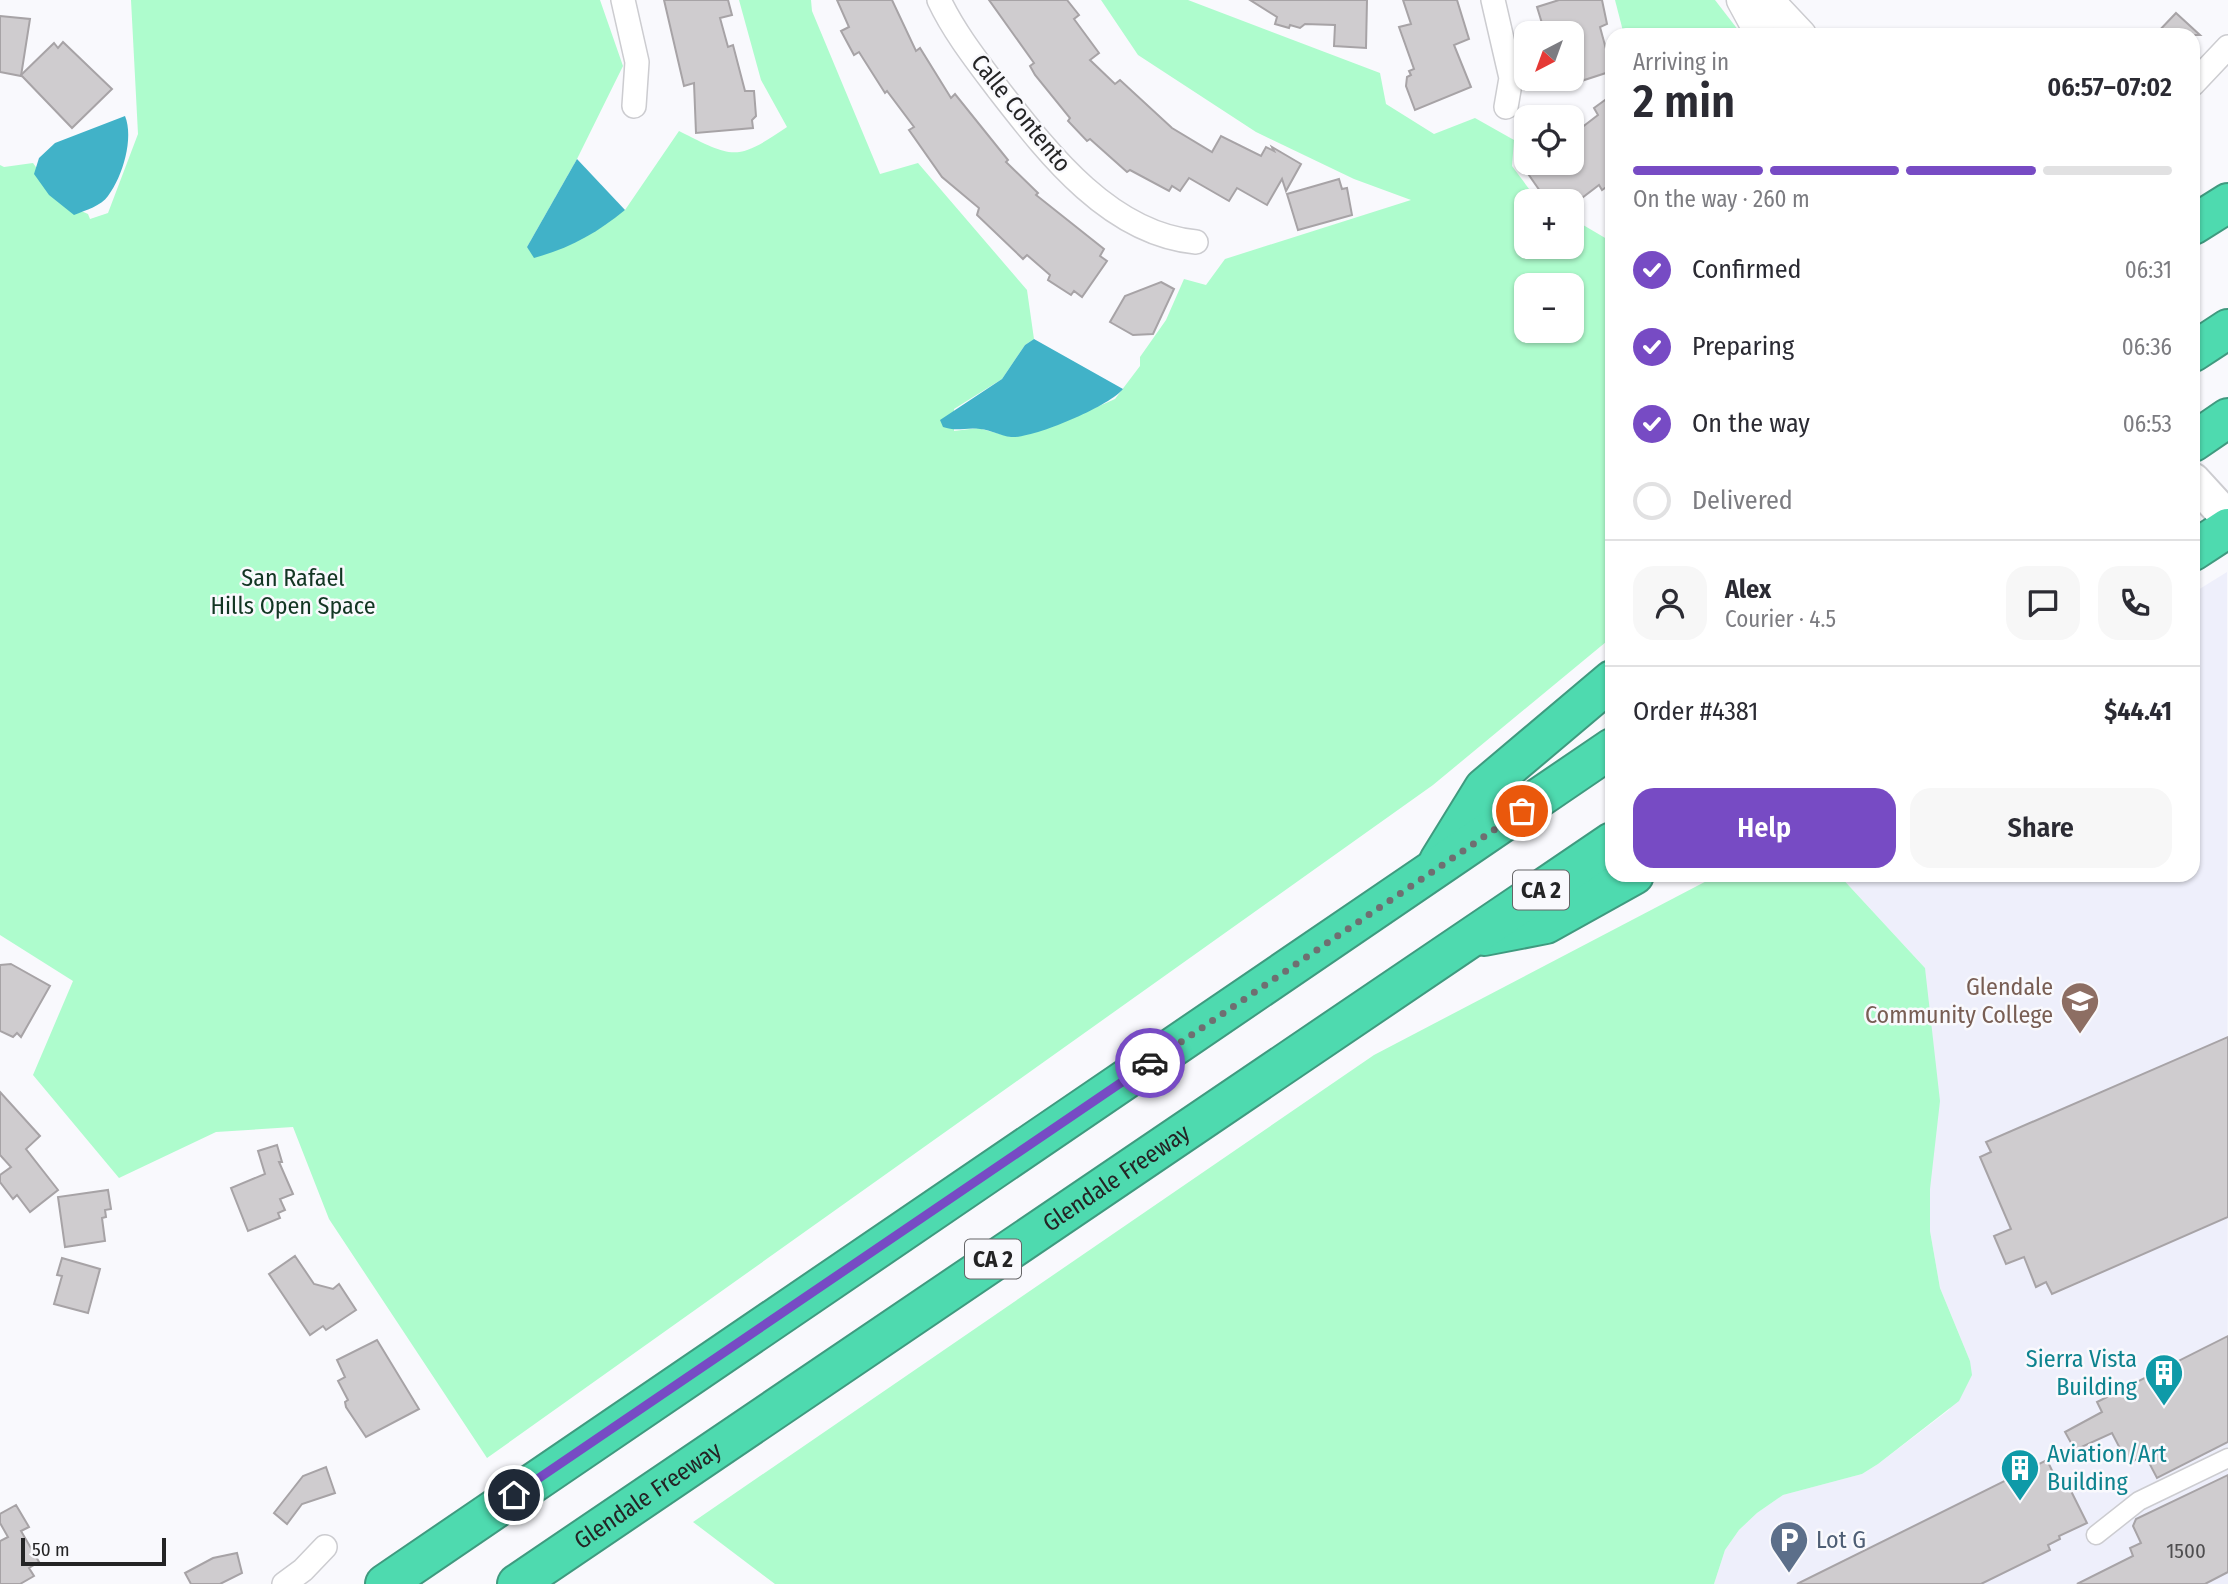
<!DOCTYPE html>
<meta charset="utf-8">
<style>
body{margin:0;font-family:"Fira Sans Condensed",sans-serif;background:#f7f7f7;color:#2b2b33;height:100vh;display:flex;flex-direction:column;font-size:26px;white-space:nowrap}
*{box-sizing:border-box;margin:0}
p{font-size:23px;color:#7c7c81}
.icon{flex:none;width:38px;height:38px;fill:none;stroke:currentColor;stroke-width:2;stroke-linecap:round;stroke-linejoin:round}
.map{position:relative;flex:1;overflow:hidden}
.side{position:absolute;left:1605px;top:28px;width:595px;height:854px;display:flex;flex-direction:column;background:#fff;border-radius:21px;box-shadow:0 2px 5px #0004}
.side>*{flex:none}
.needle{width:46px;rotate:221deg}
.tools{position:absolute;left:1514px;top:21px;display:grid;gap:14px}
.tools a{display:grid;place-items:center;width:70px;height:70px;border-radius:14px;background:#fff;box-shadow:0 2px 5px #0004;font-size:35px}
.scale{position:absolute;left:21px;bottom:18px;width:145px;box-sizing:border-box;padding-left:7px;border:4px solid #242425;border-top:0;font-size:19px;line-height:24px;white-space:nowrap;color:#242425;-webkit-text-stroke:5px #f9f9fd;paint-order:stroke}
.pin{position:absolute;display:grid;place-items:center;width:60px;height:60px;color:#fff;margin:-30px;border:4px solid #fff;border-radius:50%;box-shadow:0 2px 7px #0007}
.courier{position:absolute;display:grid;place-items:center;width:70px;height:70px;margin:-35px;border:5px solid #774bc4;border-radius:50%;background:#fff;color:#222;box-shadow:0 2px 9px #0007}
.head em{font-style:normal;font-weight:600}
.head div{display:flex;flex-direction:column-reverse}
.head{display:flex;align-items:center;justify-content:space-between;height:119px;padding:0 28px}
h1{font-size:46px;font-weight:600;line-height:52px}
.bar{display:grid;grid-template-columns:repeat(4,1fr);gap:10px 7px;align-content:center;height:84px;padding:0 28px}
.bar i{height:9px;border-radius:5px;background:#e1e1e2}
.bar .current{background:#774bc4}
.bar p{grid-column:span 4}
.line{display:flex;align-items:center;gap:18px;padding:0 28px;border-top:2px solid #e1e1e2}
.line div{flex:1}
.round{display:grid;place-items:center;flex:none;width:74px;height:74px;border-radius:21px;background:#f7f7f7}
ol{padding:0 28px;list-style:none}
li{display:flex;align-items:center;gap:21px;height:77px}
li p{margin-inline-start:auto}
li .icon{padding:7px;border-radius:50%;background:#774bc4;color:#fff;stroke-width:4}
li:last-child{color:#7c7c81}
li i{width:38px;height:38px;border:4px solid #e1e1e2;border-radius:50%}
.button{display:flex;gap:14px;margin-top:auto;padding:14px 28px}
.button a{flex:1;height:80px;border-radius:21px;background:#774bc4;color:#fff;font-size:28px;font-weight:600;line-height:80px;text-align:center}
.button a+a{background:#f7f7f7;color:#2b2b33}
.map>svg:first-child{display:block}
.built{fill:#eeeffb}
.green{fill:#aefccd;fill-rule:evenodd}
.water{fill:#41b2c8}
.building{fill:#cfcccf;stroke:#a7a3a6;stroke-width:2}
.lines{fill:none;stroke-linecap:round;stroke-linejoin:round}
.pedestrian-casing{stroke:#ccccd0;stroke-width:21}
.minor-casing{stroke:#ccccd0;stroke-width:26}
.tertiary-casing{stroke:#ccccd0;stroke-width:33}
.secondary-casing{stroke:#ccccd0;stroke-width:37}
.motorway-casing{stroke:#3f9a7f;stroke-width:42}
.pedestrian{stroke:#fff;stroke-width:18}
.minor{stroke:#fff;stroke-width:23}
.tertiary{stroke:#fff;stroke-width:30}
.secondary{stroke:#fff;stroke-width:33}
.motorway{stroke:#4edaaf;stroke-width:38}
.done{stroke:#6f6f71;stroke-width:7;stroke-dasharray:0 12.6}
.route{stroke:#774bc4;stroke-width:9}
.labels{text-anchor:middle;stroke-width:5;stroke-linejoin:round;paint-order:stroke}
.number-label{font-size:21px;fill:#4f4e50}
.shield{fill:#f9f9fd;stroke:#646466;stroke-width:2}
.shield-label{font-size:23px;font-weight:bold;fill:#242425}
.street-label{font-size:24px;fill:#242425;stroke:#f9f9fd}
.park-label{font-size:24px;fill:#123623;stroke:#f9f9fd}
.education-label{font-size:24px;fill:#785e54;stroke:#f9f9fd;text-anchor:end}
.culture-label{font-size:24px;fill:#0d838f;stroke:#f9f9fd;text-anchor:end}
.service-label{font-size:24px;fill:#4e5e75;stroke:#f9f9fd;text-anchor:start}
</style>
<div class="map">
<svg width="2228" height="1584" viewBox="0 0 2228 1584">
<rect width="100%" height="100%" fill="#f9f9fd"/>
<polygon class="built" points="2227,572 2228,1584 1714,1584 1725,1550 1739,1530 1757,1513 1783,1495 1862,1474 1878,1464 1949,1410 1970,1361 1940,1288 1930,1231 1925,968 1839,875 2193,875 2193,593"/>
<g class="green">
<path d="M131,0h469l23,66 -46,93 -50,88 98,-37 54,-79c54,27 57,31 108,-4l-26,-47 -22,-80h72l1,11 68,163 38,-11 109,127 7,49 -9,6 -23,34 -48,30v22l24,-3 33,9 54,-16 50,-22 25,-33v-9l26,-37 18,-41 22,6 19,-26 186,-59 -57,-21 -98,-47 -118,-77 -37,-55h87l192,73 6,31 48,30 41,-16 39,22 -2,26 26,35h-12v46h46l1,-28 39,23v395l-179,148 -946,673 -158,-239 -36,-92 -77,5 -97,46 -86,-103 40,-94 -73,-46v-770l4,2 29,-4 28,39 27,12 2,5 18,-6 30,-79zM1526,285h46v46h-46z"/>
<polygon points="1615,0 1715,0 1742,35 1624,35"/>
<polygon points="1718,875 1839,875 1925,968 1940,1101 1930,1189 1930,1231 1940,1288 1970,1361 1972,1375 1959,1401 1878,1464 1862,1474 1783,1495 1757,1513 1739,1530 1725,1550 1714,1584 775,1584 693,1522 1374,1055"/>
</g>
<g class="water">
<path d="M125,116c9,22 -2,60 -17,80 -7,10 -22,14 -34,19l-25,-20 -15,-21 5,-16 16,-15z"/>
<path d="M577,159l48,51c-28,23 -55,38 -91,48l-7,-11z"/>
<path d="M1034,339l89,50c-13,17 -91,50 -112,48 -10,-1 -20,-7 -31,-8 -14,-2 -23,3 -37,-2l-3,-7 62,-41 23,-34z"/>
</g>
<g class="building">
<polygon points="664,0 728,0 732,15 720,18 728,47 733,45 745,91 754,91 756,116 752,120 753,128 696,133 694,83 684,86"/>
<polygon points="837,0 892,0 916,51 920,48 951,98 955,94 1008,160 1006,162 1038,193 1036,195 1104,249 1100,256 1107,261 1082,297 1074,291 1071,295 1048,280 1050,275 1027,255 1023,259 977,215 979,208 942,177 909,130 914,127 887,91 885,93 859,52 854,55 841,31 849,27"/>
<polygon points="989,0 1067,0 1079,15 1074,19 1099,53 1090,60 1115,84 1120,80 1172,128 1212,152 1221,136 1261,156 1266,147 1274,151 1272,147 1301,164 1286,191 1282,179 1267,205 1237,188 1229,201 1189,178 1180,191 1172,186 1169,191 1130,170 1127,172 1090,139 1087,141 1068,121 1070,118 1035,75 1030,66 1034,63"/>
<polygon points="1250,0 1367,0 1366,48 1334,46 1335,25 1305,24 1300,28 1290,25 1289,28 1275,24 1277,17"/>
<polygon points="1403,0 1457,0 1469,39 1454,45 1471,87 1415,110 1406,86 1407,77 1411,75 1409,71 1414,69 1399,27 1411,24"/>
<polygon points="1559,0 1602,0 1607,24 1600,27 1612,71 1572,84 1572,33 1545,33 1537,7"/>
<polygon points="2176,13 2200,35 2155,35"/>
<polygon points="0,16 30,19 21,76 0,72"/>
<polygon points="63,42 112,89 72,128 21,75 54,43 58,48"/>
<polygon points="1612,95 1612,183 1602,190 1599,185 1578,201 1547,201 1524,168 1532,163 1572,163 1572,135 1598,115 1594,108"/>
<polygon points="1339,179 1342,189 1347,188 1352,215 1298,230 1287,194"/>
<polygon points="1161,282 1174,289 1153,334 1133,335 1110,322 1125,296"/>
<polygon points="11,964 50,986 21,1037 17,1033 13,1037 0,1031 0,965"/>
<polygon points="2228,1037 2228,1217 2052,1294 2046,1282 2036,1287 2024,1257 2006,1264 1994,1236 2011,1229 1980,1157 1991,1152 1986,1142"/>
<polygon points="0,1092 40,1136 26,1149 58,1190 30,1212 17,1195 13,1199 0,1182 0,1175 11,1167 0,1155"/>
<polygon points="277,1145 282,1162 279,1162 293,1194 280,1199 285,1210 278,1213 280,1218 248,1231 231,1188 265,1174 258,1151"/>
<polygon points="108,1190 111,1209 105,1210 106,1217 102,1218 105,1241 65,1247 58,1197"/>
<polygon points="295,1256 314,1284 333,1289 339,1284 356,1310 326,1330 323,1326 310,1335 269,1274"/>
<polygon points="62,1258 100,1269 88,1313 54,1304 62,1276 57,1275"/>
<polygon points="2228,1336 2228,1442 2157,1478 2145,1455 2128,1464 2112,1433 2075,1450 2065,1432 2102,1412 2097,1402"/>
<polygon points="377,1340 419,1409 366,1437 346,1407 345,1402 348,1400 338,1381 345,1377 337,1360"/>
<polygon points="2047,1460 2057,1481 2064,1477 2087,1523 2059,1536 2060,1539 2048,1545 2050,1550 1981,1584 1797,1584"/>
<polygon points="326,1467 335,1493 302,1504 287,1524 274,1513 303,1476"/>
<polygon points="2228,1475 2228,1572 2205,1584 2077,1584 2133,1556 2130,1548 2141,1543 2133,1526 2136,1519"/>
<polygon points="16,1505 29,1527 21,1531 39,1562 29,1568 34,1576 20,1584 0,1584 0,1541 8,1537 0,1523 0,1514"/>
<polygon points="237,1553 242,1573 220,1584 191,1584 185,1573 213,1558"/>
</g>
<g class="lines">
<g class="pedestrian-casing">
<polyline id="pedestrian" points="2096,1535 2139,1501 2228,1458"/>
</g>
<g class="minor-casing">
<g id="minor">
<polyline points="623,0 637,62 634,106"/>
<path d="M939,0c15,32 38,61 59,89 49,63 111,145 198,153"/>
<polyline points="1493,0 1511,78 1506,107"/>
<polyline points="2193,84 2228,47"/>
<polyline points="284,1584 303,1570 325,1547"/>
</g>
</g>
<g class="tertiary-casing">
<g id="tertiary">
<polyline points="1742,0 1761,35"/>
<polyline points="1768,0 1801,35"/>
</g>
</g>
<g class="secondary-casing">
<polyline id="secondary" points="2193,480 2228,518"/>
</g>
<g class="motorway-casing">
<g id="motorway">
<polyline points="2193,225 2228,203"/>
<polyline points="2193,352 2228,329"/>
<polyline points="2193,442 2228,418"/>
<polyline points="2193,551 2228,528"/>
<polyline points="1439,861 1484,788 1612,680"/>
<polyline points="1484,936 1546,924 1634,875"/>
<polyline points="385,1584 1612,748"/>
<path id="s1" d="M517,1584l1095,-742"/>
</g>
</g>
<use href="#pedestrian" class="pedestrian"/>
<use href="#minor" class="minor"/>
<use href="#tertiary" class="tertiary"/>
<use href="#secondary" class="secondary"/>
<use href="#motorway" class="motorway"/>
</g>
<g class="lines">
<polyline class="done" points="1150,1063 1522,811"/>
<polyline class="route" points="514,1495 1150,1063"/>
</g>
<defs>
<g id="university-pin" transform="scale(2.0125)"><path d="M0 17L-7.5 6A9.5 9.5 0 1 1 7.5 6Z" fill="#8d6e63" stroke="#f9f9fd"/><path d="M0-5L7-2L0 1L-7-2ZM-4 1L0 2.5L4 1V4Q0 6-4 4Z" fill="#fff"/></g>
<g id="building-pin" transform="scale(2.0125)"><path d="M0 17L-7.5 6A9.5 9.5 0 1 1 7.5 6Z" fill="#0f9aa8" stroke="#f9f9fd"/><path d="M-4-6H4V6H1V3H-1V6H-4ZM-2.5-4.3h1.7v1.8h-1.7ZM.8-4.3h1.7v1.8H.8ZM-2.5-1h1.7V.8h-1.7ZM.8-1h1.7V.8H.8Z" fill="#fff"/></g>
<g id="parking-pin" transform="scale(2.0125)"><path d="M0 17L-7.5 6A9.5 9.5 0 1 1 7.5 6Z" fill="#5c6f8a" stroke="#f9f9fd"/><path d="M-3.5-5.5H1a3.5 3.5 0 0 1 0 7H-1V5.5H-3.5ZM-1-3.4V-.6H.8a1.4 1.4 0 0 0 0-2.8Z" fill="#fff"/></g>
</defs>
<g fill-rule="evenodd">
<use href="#university-pin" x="2080" y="1001"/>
<use href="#building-pin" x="2164" y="1373"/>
<use href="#building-pin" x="2020" y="1468"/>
<use href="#parking-pin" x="1789" y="1540"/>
</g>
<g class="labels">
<g class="number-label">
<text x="2186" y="1558">1500</text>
</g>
<g class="shield">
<rect x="1513" y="870.5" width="56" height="39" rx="5"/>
<rect x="965" y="1239.5" width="56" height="39" rx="5"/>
</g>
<g class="shield-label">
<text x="1541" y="898">CA 2</text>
<text x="993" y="1267">CA 2</text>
</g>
<g class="street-label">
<text transform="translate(1021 113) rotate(51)" y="8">Calle Contento</text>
<text dy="8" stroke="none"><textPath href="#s1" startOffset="724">Glendale Freeway</textPath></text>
<text dy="8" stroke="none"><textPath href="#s1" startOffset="158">Glendale Freeway</textPath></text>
</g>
<g class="park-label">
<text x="293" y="586">San Rafael<tspan x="293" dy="28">Hills Open Space</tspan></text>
</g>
<g class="education-label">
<text x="2053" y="995">Glendale<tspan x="2053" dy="28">Community College</tspan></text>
</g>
<g class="culture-label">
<text x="2137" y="1367">Sierra Vista<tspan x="2137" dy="28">Building</tspan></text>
<text x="2047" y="1462" text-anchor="start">Aviation/Art<tspan x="2047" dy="28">Building</tspan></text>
</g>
<g class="service-label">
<text x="1816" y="1548">Lot G</text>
</g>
</g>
</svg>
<div class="tools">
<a><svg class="needle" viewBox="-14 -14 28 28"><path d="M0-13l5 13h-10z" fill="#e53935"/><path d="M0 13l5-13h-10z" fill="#7c7c81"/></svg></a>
<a><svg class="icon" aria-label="locate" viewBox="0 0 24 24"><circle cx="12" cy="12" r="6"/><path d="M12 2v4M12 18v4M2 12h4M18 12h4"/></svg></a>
<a>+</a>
<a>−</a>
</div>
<div class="scale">50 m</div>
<div class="pin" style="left:1522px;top:811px;background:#ea580c"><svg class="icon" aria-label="bag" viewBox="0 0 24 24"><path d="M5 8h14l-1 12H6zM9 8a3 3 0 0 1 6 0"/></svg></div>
<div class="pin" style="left:514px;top:1495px;background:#1f2937"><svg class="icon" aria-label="home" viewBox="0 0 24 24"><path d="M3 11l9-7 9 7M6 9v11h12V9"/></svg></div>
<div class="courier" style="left:1150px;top:1063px"><svg class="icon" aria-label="car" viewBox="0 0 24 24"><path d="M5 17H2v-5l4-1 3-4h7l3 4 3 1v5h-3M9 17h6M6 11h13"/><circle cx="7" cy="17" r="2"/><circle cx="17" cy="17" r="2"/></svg></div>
<section class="side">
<div class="head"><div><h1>2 min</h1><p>Arriving in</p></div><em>06:57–07:02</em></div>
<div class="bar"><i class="current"></i><i class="current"></i><i class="current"></i><i></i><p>On the way · 260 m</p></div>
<ol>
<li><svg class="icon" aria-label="check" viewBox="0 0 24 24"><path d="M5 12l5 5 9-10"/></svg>Confirmed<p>06:31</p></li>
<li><svg class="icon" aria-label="check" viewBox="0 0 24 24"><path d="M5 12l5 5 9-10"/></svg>Preparing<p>06:36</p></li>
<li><svg class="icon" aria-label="check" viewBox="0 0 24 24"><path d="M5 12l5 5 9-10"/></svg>On the way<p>06:53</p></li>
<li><i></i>Delivered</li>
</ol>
<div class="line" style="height:126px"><a class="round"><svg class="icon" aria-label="person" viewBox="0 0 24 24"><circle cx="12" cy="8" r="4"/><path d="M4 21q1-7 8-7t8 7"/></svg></a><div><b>Alex</b><p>Courier · 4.5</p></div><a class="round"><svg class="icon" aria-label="chat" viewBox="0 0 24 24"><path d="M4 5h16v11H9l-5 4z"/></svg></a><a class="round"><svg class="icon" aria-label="phone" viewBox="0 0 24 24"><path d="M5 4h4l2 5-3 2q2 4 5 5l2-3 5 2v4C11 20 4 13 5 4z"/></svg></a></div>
<div class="line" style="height:91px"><div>Order #4381</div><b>$44.41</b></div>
<div class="button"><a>Help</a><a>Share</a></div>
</section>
</div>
